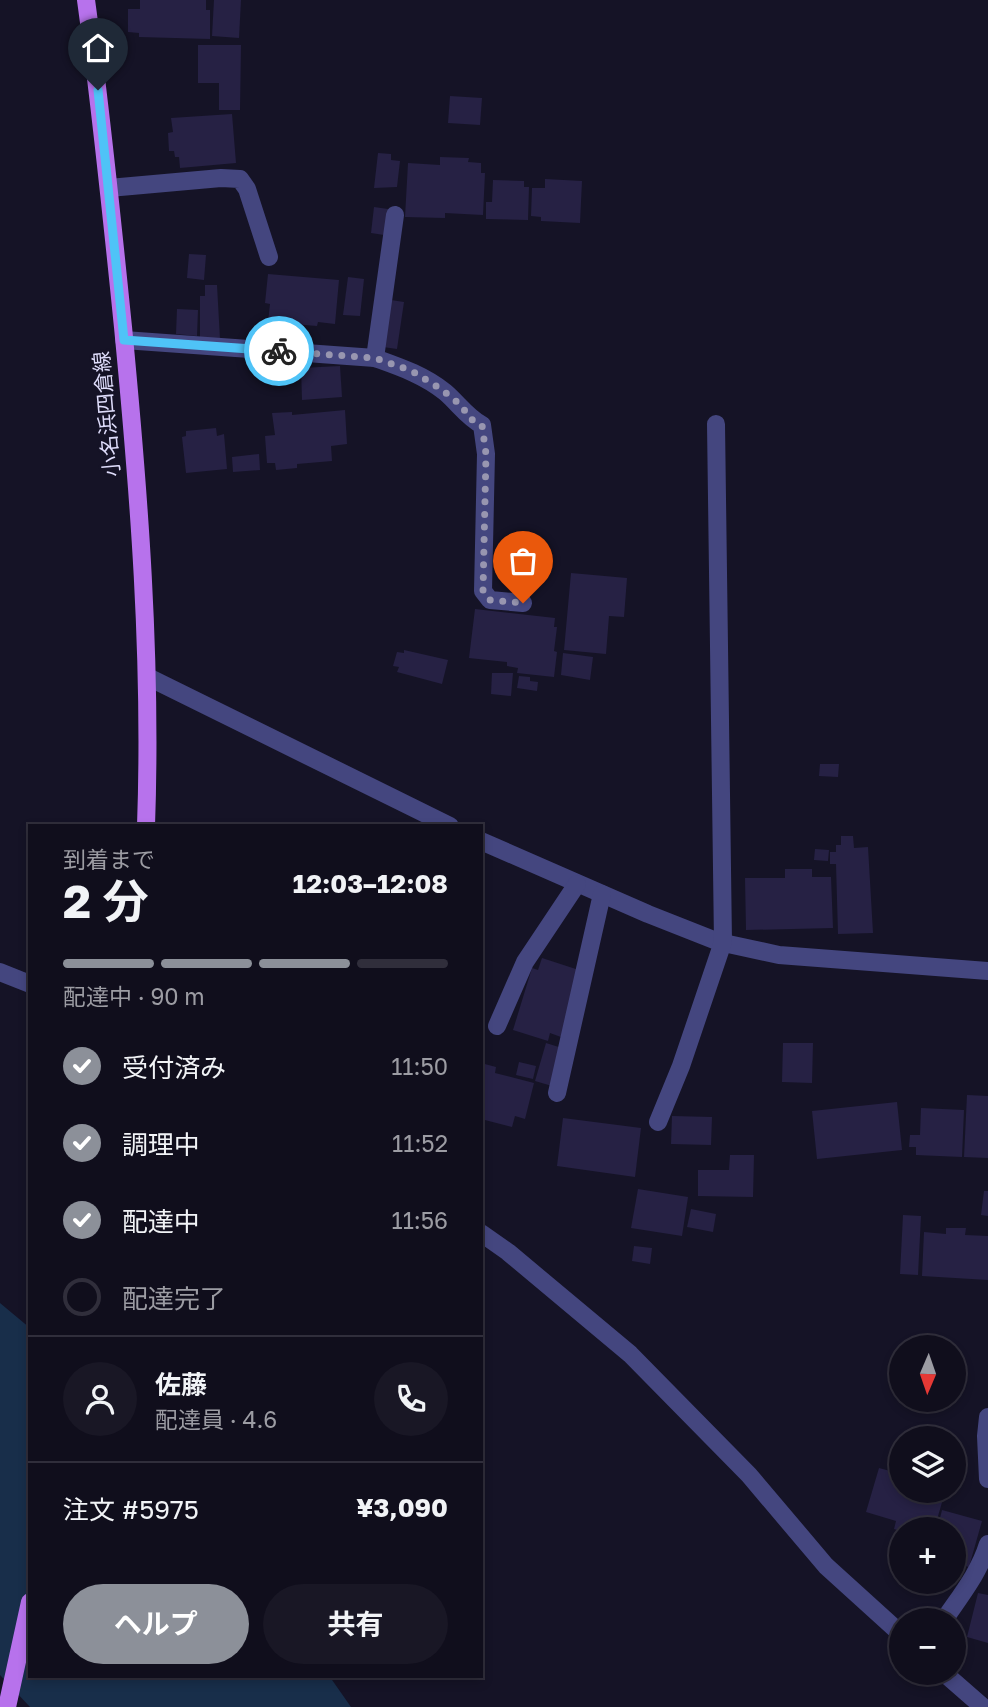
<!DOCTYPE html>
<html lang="ja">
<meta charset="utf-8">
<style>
body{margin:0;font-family:"Golos Text","Noto Sans JP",sans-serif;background:#191725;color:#f1f3f6;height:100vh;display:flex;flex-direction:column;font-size:26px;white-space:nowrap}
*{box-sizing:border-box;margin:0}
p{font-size:23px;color:#9c9ca3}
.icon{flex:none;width:38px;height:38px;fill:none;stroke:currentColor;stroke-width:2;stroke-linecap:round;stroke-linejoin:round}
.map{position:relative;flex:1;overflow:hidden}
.side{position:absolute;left:28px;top:824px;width:455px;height:854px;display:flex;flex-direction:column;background:#100e1c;border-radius:0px;box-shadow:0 4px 10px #0003,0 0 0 2px #302e3b}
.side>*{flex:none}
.needle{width:46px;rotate:182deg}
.fabs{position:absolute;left:889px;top:1335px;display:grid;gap:14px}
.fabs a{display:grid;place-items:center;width:77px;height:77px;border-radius:50%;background:#100e1c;box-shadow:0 4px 10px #0003,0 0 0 2px #302e3b;font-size:35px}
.pin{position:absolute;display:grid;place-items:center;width:60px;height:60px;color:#fff;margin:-72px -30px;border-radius:50% 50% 50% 0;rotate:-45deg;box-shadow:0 0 7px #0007}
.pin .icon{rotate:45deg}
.courier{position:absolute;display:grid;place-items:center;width:70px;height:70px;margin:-35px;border:5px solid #4fc3f7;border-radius:50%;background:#fff;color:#222;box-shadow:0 2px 9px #0007}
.summary em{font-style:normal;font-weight:700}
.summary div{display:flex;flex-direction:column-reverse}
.summary{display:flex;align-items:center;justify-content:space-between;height:119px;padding:0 35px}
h1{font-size:46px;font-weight:700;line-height:52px}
.bar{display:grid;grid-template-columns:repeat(4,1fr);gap:10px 7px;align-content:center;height:84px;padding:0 35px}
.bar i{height:9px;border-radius:5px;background:#302e3b}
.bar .selected{background:#8c9099}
.bar p{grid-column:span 4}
.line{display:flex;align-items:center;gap:18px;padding:0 35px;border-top:2px solid #302e3b}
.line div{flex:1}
.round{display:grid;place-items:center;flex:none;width:74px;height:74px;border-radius:37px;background:#191725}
ol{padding:0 35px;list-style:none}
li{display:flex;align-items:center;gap:21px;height:77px}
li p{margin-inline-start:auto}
li .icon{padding:7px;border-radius:50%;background:#8c9099;color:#fff;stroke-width:4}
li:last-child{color:#9c9ca3}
li i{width:38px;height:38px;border:4px solid #302e3b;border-radius:50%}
.primary-button{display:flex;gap:14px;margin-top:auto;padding:14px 35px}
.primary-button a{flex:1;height:80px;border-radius:42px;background:#8c9099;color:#fff;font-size:28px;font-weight:700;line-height:80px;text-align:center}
.primary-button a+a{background:#191725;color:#f1f3f6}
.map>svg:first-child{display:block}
.water{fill:#182e4a}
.building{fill:#262144}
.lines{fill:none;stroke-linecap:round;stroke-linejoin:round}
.minor{stroke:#44467f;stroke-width:18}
.major{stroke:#b772ec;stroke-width:18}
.done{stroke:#9896b0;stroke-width:7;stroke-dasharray:0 12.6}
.route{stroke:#4fc3f7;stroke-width:9}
.labels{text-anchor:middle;stroke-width:5;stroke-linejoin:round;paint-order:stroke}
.street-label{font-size:21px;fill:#dedcfa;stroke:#151326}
</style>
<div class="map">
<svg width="988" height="1707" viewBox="0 0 988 1707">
<rect width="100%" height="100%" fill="#151326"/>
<polygon class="water" points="0,1303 30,1328 30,1676 330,1677 351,1707 30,1707 0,1675"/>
<g class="building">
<polygon points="140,0 206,0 206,10 210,10 210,39 139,37 139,33 128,32 128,9 140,9"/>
<polygon points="214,0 241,0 239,38 212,36"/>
<polygon points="198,45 241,45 240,110 219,110 219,83 198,83"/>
<polygon points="450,96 482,98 480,125 448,123"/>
<polygon points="232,114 236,163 180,168 179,157 175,157 174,151 169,151 168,133 173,132 171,118"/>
<polygon points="378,153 391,154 391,160 400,161 397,187 374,188"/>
<polygon points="440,157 469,158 468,162 481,163 481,173 485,173 483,215 445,213 445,218 405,217 408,163 440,165"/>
<polygon points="545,179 582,181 580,223 541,221 541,217 531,216 532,188 545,188"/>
<polygon points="493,180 524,181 524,187 529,187 528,220 486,219 486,202 492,202"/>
<polygon points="374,207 388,209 384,235 371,233"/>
<polygon points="189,254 206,255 204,280 187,278"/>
<polygon points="268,274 339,280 335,324 318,322 317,326 268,322 270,304 265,303"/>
<polygon points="348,277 364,279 360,316 343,315"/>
<polygon points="205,285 217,285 220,339 200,338 200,296 205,296"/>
<polygon points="391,300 404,302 397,349 383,347"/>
<polygon points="177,309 198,310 197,336 176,334"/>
<polygon points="340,366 342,397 302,400 301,368"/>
<polygon points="345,410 347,444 331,446 332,461 297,464 297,468 276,470 275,463 267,463 265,436 275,435 272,413 292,412 292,415"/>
<polygon points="216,428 217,436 224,434 227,469 186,473 182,437 186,436 186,431"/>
<polygon points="259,454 260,470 233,472 232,457"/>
<polygon points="571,573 627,578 624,617 609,616 606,654 564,650"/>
<polygon points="475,609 555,618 554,627 557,627 554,651 557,652 554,677 517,673 518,668 507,666 507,662 469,658"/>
<polygon points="404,650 448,660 442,684 397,672 399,667 393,666 397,652 404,653"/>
<polygon points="563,653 593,657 590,680 561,675"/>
<polygon points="492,673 513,673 511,696 491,694"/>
<polygon points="519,676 530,677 530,681 538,682 537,691 517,688"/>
<polygon points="820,764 839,764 838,777 819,776"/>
<polygon points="841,836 853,836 854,848 868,847 873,933 838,934 836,864 830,864 830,852 836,852 836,845 841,845"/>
<polygon points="815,849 829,850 828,861 814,860"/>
<polygon points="785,869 812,869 812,877 831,877 833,928 746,930 745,878 785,878"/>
<polygon points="542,958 582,971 561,1037 550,1033 548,1041 513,1030 532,968 538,970"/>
<polygon points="546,1043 562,1048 552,1086 535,1081"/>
<polygon points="783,1043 813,1043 812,1083 782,1082"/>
<polygon points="519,1062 536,1066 533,1079 516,1075"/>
<polygon points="481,1063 496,1067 495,1073 534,1083 525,1119 515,1116 512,1127 481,1119"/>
<polygon points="967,1095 988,1096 988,1158 964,1157"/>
<polygon points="897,1102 902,1150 817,1159 812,1111"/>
<polygon points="921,1108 964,1110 962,1157 916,1155 916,1147 909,1147 910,1135 920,1135"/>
<polygon points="672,1116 712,1117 711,1145 671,1144"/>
<polygon points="563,1118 641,1128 635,1177 557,1166"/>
<polygon points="730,1155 754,1155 753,1197 698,1196 698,1170 729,1170"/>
<polygon points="638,1189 688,1197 682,1236 631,1228"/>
<polygon points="984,1191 988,1191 988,1216 981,1215"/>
<polygon points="691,1209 716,1214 713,1232 687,1227"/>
<polygon points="903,1215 921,1216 918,1275 900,1274"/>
<polygon points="946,1228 966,1228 965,1235 988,1236 988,1280 922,1276 924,1232 946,1234"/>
<polygon points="634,1246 652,1248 650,1264 632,1261"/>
<polygon points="879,1468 901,1474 901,1491 945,1492 934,1530 901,1531 894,1529 896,1521 866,1512"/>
<polygon points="942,1510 982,1521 969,1567 954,1563 954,1530 937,1530"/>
<polygon points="978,1593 988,1595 988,1643 967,1637"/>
</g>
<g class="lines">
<g class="minor">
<polyline points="109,188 221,178 240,179 247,189 269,257"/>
<path d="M124,340l251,18c25,9 49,17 70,34 13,11 22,25 37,33l4,29 -3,137 7,9 33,3"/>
<polyline points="375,358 395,215"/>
<polyline points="148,677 450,826"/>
<polyline points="481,841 648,914 719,942 779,955 988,971"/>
<polyline points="0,972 30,984"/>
<polyline points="497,1026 525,962 577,884"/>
<polyline points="557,1093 602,894"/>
<polyline points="658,1122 681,1066 723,942 716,424"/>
<polyline points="481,1233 508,1252 630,1354 749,1475 826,1566 901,1634"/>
<polyline points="988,1417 986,1436 988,1479"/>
<path d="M944,1620c17,-25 35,-47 44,-76"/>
<polyline points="944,1673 983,1707"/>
</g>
<g class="major">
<path d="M86,0c15,109 26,218 37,327 16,166 29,332 23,499"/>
<polyline points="7,1707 30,1602"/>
</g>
</g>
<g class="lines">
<polyline class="done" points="279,351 375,358 412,371 441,389 462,406 469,418 482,425 486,454 483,591 490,600 523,603"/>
<polyline class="route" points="98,90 124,340 279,351"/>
</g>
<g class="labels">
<g class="street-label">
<text transform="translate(107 414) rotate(-95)" y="7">小名浜四倉線</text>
</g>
</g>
</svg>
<div class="fabs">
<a><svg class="needle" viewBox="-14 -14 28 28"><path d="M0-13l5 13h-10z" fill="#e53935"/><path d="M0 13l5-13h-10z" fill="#9c9ca3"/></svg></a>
<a><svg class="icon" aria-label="layers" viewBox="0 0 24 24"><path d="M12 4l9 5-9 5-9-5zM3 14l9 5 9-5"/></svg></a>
<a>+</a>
<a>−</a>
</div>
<div class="pin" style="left:523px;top:603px;background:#ea580c"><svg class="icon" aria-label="bag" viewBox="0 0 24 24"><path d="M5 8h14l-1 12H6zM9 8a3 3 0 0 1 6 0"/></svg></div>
<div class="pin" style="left:98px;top:90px;background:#1f2937"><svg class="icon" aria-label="home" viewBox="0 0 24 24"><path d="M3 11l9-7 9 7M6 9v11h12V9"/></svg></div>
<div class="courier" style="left:279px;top:351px"><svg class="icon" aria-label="bike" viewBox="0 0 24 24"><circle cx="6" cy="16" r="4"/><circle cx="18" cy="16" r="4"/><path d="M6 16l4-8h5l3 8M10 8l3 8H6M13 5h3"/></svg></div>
<section class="side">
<div class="summary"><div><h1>2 分</h1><p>到着まで</p></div><em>12:03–12:08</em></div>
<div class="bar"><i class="selected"></i><i class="selected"></i><i class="selected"></i><i></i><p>配達中 · 90 m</p></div>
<ol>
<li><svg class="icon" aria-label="check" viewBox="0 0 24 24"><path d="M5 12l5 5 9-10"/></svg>受付済み<p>11:50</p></li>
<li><svg class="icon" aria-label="check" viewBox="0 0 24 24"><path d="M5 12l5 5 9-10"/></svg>調理中<p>11:52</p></li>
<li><svg class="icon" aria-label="check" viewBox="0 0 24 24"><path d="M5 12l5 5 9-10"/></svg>配達中<p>11:56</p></li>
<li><i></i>配達完了</li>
</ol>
<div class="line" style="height:126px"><a class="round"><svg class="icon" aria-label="person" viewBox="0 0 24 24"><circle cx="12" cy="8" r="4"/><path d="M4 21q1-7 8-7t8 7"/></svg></a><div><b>佐藤</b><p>配達員 · 4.6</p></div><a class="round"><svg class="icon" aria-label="phone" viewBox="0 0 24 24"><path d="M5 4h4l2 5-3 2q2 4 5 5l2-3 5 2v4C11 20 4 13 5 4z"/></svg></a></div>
<div class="line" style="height:91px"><div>注文 #5975</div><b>¥3,090</b></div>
<div class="primary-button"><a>ヘルプ</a><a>共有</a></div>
</section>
</div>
